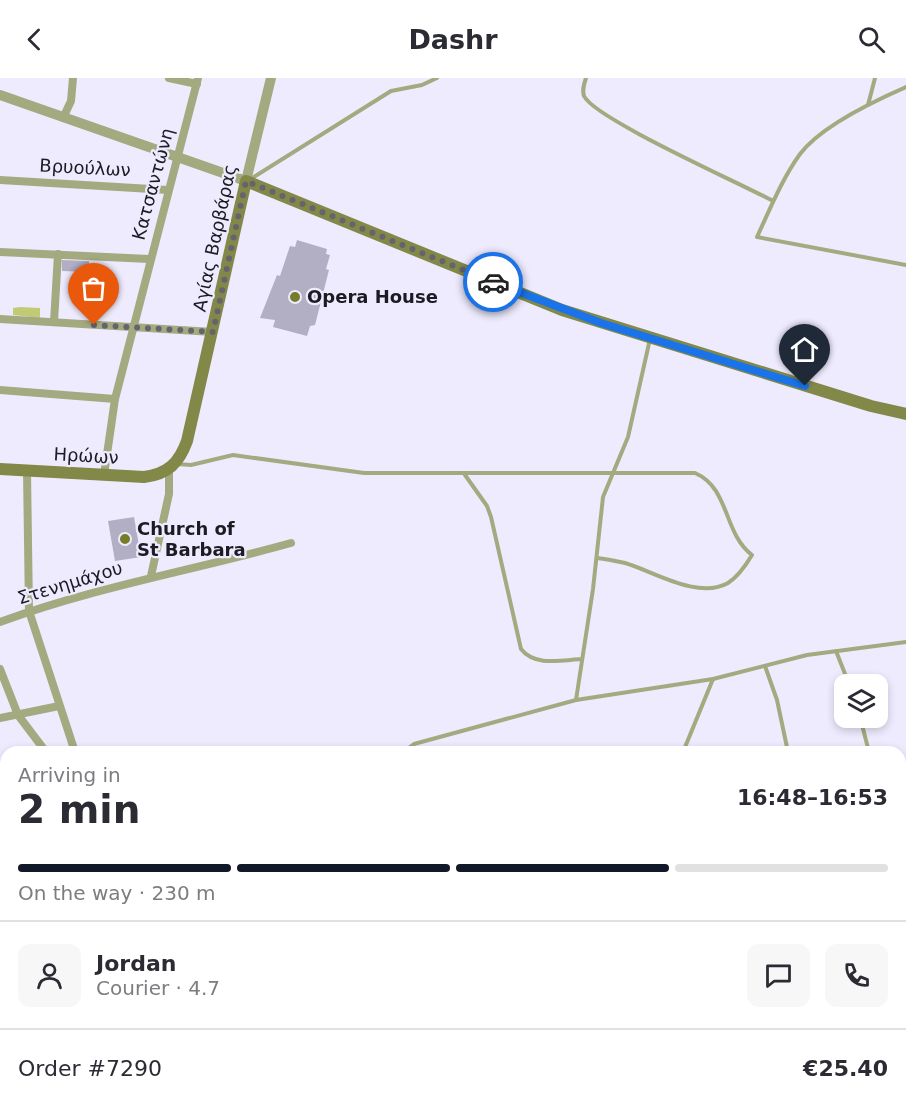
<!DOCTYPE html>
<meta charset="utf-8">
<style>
body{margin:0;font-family:"DejaVu Sans",sans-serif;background:#f7f7f7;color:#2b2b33;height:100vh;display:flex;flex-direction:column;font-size:22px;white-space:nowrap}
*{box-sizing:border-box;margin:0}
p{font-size:20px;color:#7c7c81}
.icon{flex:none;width:33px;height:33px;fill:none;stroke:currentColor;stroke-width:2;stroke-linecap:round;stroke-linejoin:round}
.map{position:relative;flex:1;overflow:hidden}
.sheet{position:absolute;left:0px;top:668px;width:906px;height:374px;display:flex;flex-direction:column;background:#fff;border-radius:18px 18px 0 0;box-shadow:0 3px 9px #0003}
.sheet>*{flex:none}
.controls{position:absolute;left:834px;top:596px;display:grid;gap:12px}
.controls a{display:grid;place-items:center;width:54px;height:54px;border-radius:12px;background:#fff;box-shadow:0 3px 9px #0003;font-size:30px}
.pin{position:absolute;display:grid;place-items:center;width:51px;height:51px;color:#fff;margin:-62px -26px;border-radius:50% 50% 50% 0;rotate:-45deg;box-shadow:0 0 6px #0007}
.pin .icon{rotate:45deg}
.courier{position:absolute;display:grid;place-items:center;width:60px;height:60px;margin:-30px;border:4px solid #1a73e8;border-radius:50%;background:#fff;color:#222;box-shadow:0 2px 8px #0007}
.headline em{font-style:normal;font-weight:700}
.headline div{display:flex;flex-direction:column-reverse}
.headline{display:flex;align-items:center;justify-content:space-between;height:102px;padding:0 18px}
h1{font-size:39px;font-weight:700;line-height:45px}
.bar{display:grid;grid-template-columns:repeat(4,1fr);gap:9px 6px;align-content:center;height:72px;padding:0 18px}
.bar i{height:8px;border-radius:4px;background:#e1e1e2}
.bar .active{background:#111827}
.bar p{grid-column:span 4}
.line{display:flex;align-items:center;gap:15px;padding:0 18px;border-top:2px solid #e1e1e2}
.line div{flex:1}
.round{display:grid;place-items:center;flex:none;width:63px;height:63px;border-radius:12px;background:#f7f7f7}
header{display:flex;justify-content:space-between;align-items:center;height:78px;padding:0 18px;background:#fff;font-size:27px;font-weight:700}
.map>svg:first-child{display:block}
.green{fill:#c2cb73}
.building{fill:#b2aec4}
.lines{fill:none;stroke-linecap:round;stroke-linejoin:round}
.service{stroke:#a4aa80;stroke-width:4}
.minor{stroke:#a4aa80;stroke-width:8}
.tertiary{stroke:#a4aa80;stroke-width:10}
.secondary{stroke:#818848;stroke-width:12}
.done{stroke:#66636f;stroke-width:6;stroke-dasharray:0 10.8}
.route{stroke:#1a73e8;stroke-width:8}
.poi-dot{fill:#767c27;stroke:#efebfe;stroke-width:2}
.labels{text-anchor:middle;stroke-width:4.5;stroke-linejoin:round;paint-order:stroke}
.street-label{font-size:18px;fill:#1c1a22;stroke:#efebfe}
.poi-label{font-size:18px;font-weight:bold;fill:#1c1a22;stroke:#efebfe;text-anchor:start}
</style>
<header><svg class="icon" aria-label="back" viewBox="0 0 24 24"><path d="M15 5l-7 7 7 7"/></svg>Dashr<svg class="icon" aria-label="search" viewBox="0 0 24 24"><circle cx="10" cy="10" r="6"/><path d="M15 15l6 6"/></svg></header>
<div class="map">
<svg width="906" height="1040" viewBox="0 0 906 1040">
<rect width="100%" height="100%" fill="#efebfe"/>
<polygon class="green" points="20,229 40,230 40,240 13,237 13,230"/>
<g class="building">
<polygon points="297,162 327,171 326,176 330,177 326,191 329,192 315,247 310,248 307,258 273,249 275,242 260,240 277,197 280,198 290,168 295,169"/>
<polygon points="62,182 89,183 89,194 62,193"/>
<polygon points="134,439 141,479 115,483 108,443"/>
</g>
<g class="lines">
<g class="service">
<path d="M586,0c-2,6 -4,12 -2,18 11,23 158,88 189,105"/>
<path d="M906,9c-32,14 -85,39 -106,67 -18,25 -30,55 -43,83l149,28"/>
<polyline points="868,27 875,0"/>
<polyline points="249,102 391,13 422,7 437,0"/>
<path d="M177,386l14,1 42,-10 131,18h331c35,15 28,60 57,82 -6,10 -13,21 -24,28 -30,17 -75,-12 -103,-20 -9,-2 -18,-4 -28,-5"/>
<path d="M465,397l22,31 4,11 30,132c14,18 41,11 61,10"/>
<polyline points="836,573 849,606"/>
<polyline points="765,588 777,622 788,674"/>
<polyline points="576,622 593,511 603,419 628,359 650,261"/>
<polyline points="860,639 869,674"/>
<polyline points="403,674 414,666 576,622 713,601 807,577 906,564"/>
<polyline points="683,674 713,601"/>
<polyline points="900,695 906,693"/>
<polyline points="900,948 906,942"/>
<polyline points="900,1018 906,1030"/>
</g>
<g class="minor">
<polyline points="169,0 197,6"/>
<polyline points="63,40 71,23 73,0"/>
<polyline points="0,102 168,112"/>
<polyline points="0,174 149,181"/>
<polyline points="0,241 213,254"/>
<polyline points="54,244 58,176"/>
<polyline points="0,312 115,321"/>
<polyline points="27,393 29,533 75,674"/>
<polyline points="104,397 115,321 198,0"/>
<polyline points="151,498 169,416 169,392"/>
<path d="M0,544c95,-35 194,-52 291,-79"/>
<polyline points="0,591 18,637 46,674"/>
<polyline points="0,640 59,628"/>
<polyline points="0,735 5,762"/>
<polyline points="0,941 6,939"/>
<polyline points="49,1035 51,1040"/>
<polyline points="116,1035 119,1040"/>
<polyline points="167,1035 169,1040"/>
<polyline points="234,1035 236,1040"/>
<polyline points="339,1035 341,1040"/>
<polyline points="6,1040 18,1035"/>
</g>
<polyline class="tertiary" points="0,17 246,103 271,0"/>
<path class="secondary" d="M0,391l144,8c24,-3 35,-14 43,-36l59,-260 316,129 309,96 35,8"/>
</g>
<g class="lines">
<polyline class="done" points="94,247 213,254 246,103 493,204"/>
<polyline class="route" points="493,204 601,245 805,308"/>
</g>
<g class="poi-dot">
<circle cx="295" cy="219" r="6"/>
<circle cx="125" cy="461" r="6"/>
</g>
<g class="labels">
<g class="street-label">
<text transform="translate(85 90) rotate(3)" y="6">Βρυούλων</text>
<text transform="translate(153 106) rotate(-75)" y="6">Κατσαντώνη</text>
<text transform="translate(215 160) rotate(-78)" y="6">Αγίας Βαρβάρας</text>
<text transform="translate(86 378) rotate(3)" y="6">Ηρώων</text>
<text transform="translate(70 505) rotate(-17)" y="6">Στενημάχου</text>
</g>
<g class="poi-label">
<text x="307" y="225">Opera House</text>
<text x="137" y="457">Church of<tspan x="137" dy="21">St Barbara</tspan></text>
</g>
</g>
</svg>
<div class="controls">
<a><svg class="icon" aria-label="layers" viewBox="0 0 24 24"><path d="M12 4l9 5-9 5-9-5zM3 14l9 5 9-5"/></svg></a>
</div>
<div class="pin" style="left:94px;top:247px;background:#ea580c"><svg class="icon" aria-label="bag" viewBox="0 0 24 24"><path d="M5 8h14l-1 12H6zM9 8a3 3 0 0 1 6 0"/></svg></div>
<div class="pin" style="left:805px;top:308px;background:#1f2937"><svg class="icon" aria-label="home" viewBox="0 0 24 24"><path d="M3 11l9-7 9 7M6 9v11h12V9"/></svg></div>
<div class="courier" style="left:493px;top:204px"><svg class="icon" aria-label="car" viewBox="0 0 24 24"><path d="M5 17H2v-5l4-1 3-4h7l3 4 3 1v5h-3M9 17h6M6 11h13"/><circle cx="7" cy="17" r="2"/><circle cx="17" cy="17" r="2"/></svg></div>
<section class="sheet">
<div class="headline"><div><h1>2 min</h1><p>Arriving in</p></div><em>16:48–16:53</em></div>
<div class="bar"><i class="active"></i><i class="active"></i><i class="active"></i><i></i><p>On the way · 230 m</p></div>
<div class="line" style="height:108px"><a class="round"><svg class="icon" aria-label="person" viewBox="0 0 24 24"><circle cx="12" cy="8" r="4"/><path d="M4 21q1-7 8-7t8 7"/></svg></a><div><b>Jordan</b><p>Courier · 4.7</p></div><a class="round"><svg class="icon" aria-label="chat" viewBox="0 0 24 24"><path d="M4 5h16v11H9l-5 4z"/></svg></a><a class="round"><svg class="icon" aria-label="phone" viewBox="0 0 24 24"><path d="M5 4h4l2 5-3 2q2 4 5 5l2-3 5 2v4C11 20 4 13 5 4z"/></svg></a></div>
<div class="line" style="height:78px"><div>Order #7290</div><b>€25.40</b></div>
</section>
</div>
